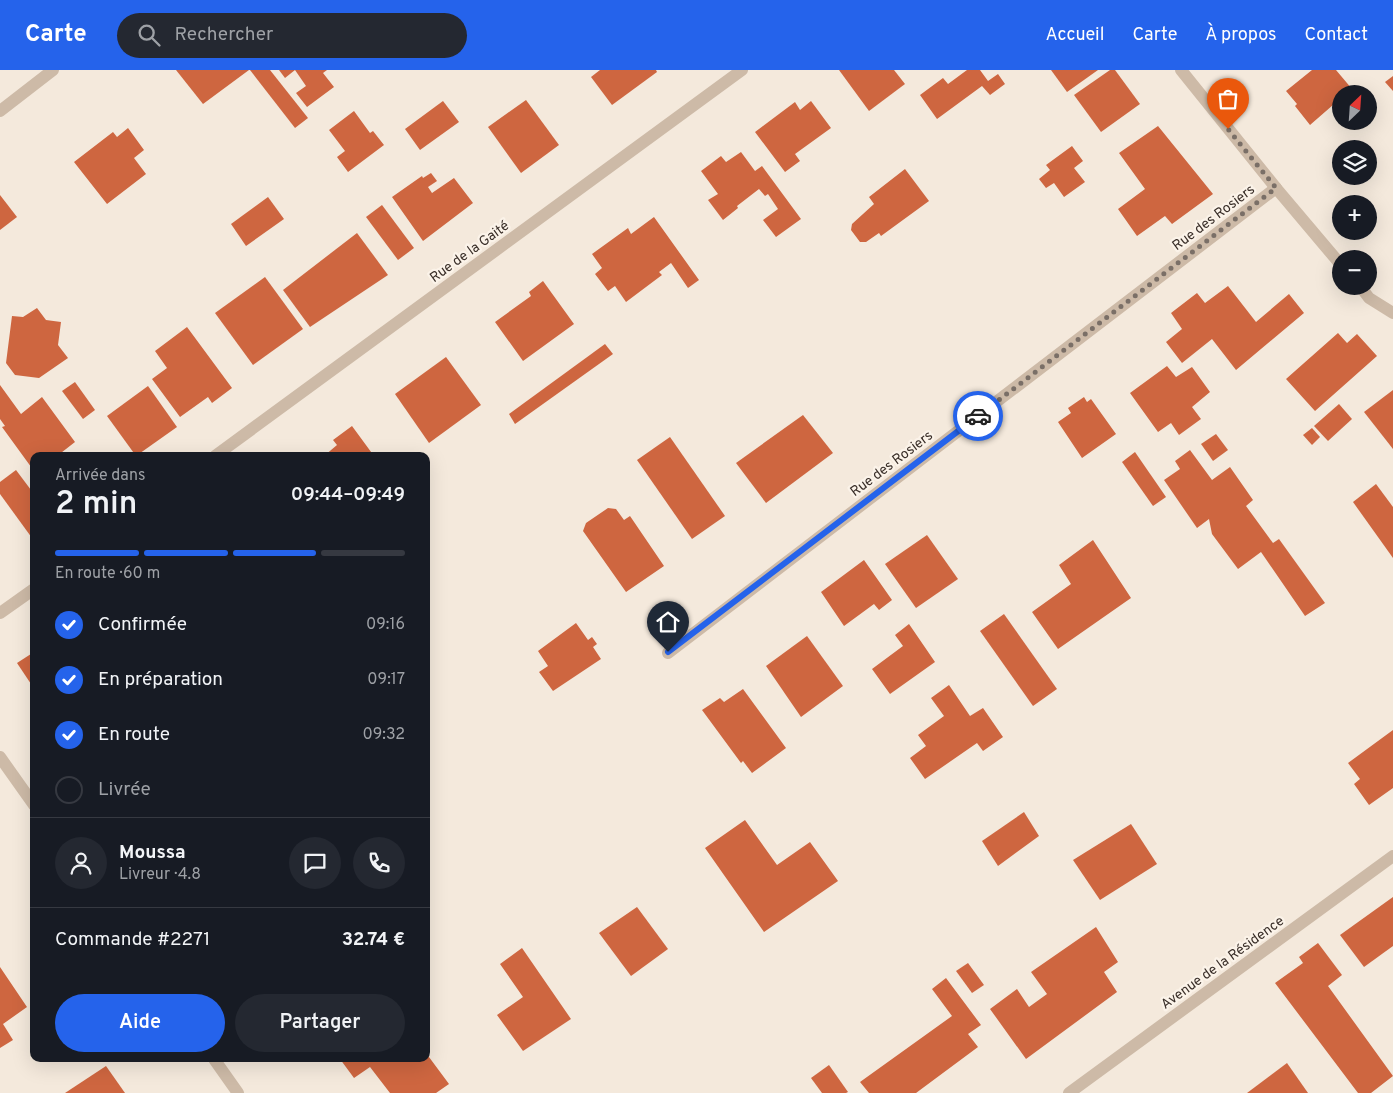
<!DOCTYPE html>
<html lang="fr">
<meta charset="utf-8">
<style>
body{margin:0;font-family:Overpass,sans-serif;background:#242831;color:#f1f3f6;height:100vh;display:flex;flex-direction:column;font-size:19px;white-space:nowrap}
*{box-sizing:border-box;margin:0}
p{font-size:16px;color:#9ea1a6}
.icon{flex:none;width:28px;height:28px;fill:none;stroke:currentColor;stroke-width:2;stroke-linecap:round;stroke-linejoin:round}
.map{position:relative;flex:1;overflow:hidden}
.side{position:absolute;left:30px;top:382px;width:400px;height:610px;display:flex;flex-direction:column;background:#171b24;border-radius:10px;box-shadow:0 5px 20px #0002}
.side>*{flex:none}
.needle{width:32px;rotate:25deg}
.buttons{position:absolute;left:1332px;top:15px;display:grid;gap:10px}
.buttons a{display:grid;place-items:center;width:45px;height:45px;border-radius:50%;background:#171b24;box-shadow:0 5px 20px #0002;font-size:25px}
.pin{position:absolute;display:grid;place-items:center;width:42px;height:42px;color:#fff;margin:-51px -21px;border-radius:50% 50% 50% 0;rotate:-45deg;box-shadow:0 0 5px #0007}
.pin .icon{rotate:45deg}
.courier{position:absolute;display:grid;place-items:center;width:50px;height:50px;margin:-25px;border:4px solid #2563eb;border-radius:50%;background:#fff;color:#222;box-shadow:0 1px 6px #0007}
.overview em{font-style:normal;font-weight:600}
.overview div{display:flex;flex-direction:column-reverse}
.overview{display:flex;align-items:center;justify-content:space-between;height:85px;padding:0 25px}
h1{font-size:32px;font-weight:600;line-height:38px}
.bar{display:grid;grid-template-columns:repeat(4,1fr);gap:8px 5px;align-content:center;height:60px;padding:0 25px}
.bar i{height:6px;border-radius:4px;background:#363941}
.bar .selected{background:#2563eb}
.bar p{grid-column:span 4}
.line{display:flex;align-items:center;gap:12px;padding:0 25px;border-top:1px solid #363941}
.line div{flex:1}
.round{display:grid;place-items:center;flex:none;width:52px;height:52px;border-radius:26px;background:#242831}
ol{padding:0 25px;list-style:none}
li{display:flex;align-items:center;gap:15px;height:55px}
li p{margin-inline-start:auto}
li .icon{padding:5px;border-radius:50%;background:#2563eb;color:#fff;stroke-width:4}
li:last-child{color:#9ea1a6}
li i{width:28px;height:28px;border:2px solid #363941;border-radius:50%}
.button{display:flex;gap:10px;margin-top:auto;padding:10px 25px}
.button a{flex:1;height:58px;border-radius:30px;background:#2563eb;color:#fff;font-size:20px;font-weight:600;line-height:58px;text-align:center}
.button a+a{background:#242831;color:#f1f3f6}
header{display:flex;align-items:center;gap:30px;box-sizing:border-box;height:70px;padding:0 25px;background:#2563eb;color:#fff}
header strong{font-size:24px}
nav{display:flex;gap:28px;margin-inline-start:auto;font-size:18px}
.search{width:350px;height:45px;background:#242831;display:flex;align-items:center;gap:12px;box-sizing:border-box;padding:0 18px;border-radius:28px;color:#9ea1a6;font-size:19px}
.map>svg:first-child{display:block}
.building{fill:#ce6640}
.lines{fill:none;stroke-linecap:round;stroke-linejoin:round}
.minor{stroke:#cdbaa7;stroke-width:12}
.done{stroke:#7a6f67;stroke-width:5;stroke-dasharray:0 9}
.route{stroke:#2563eb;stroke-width:6}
.labels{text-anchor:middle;stroke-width:4.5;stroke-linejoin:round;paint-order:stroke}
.street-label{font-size:14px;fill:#392e28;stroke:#fbf3e9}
</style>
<header>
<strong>Carte</strong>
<div class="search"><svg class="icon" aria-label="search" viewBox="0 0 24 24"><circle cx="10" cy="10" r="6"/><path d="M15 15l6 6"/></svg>Rechercher</div>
<nav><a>Accueil</a><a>Carte</a><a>À propos</a><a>Contact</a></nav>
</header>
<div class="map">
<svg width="1393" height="1023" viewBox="0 0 1393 1023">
<rect width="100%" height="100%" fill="#f4e9dc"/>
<g class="building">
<polygon points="176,0 249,0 203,34"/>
<polygon points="250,0 270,0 308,48 295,58"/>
<polygon points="279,0 327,0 323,3 334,17 307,37 296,23 306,16 295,0 285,8"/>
<polygon points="600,0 656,0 657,2 612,35 591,7"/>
<polygon points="839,0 894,0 905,14 869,41"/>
<polygon points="967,0 980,0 988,11 998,4 1005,14 990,25 982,16 937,49 920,25 943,8 948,14"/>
<polygon points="1051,0 1098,0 1067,22"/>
<polygon points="1110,0 1115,0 1140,34 1101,62 1074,25"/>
<polygon points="1312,0 1336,0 1352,19 1346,24 1341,24 1341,28 1310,55 1295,36 1297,34 1286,21"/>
<polygon points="1393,6 1393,21 1385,12"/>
<polygon points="526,30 559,75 521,103 488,57"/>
<polygon points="443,31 459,52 420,80 405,59"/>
<polygon points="811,31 831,58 795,84 800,91 785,102 755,62 795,32 800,40"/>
<polygon points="354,41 370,63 373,61 384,75 348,102 337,87 345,81 329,60"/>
<polygon points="1158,56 1213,124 1172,154 1165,146 1137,166 1118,139 1145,119 1119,83"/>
<polygon points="128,58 144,80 134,88 146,104 107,134 74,92 113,62 117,67"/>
<polygon points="1072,76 1083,91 1074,98 1085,112 1064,127 1054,113 1046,118 1039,109 1050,100 1046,95"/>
<polygon points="741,82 755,101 762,96 801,149 776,167 763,150 778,139 768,124 765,126 759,119 737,136 738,138 723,150 708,130 718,124 701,101 721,86 726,92"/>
<polygon points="905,99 929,131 881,166 879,163 866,172 860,172 851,160 852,154 874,134 869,127"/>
<polygon points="431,103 437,111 428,117 432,123 454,108 473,133 423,171 392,127 422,106 423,108"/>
<polygon points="0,125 17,147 0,160"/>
<polygon points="268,127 284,149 246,176 231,154"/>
<polygon points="382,135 414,178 398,190 366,147"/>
<polygon points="654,147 699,210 688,218 671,193 659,202 662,205 626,232 615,216 608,221 595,204 602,198 592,184 628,158 631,164"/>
<polygon points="357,163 388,205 310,257 283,220"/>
<polygon points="265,207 303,259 253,295 215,243"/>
<polygon points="543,211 574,254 523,291 495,252 531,226 529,222"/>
<polygon points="1228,216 1256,252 1289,224 1304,243 1236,300 1212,269 1182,293 1166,272 1182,259 1171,243 1197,223 1205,233"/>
<polygon points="37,238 46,250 61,252 58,275 68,288 39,308 15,305 6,293 12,246 23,247"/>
<polygon points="187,257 232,318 212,333 208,327 180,347 152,309 167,298 155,281"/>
<polygon points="1338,263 1347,273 1357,264 1377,286 1315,341 1286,309"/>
<polygon points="605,274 613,284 515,354 509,344"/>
<polygon points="446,287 481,335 429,373 395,324"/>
<polygon points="1167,296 1176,307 1192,297 1210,322 1192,337 1201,349 1179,365 1171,353 1158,362 1130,323"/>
<polygon points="75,312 95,340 83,349 62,321"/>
<polygon points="0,315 21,344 42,327 75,372 57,386 34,386 34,401 2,357 5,356 0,349"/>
<polygon points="148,316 177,357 136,386 107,346"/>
<polygon points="1393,320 1393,379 1364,342"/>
<polygon points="1084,327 1087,332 1091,329 1116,364 1082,388 1058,352 1071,343 1068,338"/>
<polygon points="1339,334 1352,349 1328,371 1314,356"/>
<polygon points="803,345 833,383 766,433 736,393"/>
<polygon points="352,356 374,386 324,386 337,375 333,370"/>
<polygon points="1312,358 1320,367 1312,375 1303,365"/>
<polygon points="1216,364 1228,380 1213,391 1201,374"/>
<polygon points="670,367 725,446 692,469 637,390"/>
<polygon points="1190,380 1212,410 1230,397 1253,430 1246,436 1273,473 1279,469 1325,533 1305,546 1261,482 1238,499 1212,464 1209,449 1197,458 1164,410 1180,399 1175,391"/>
<polygon points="1135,382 1166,427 1153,436 1122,392"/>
<polygon points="16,400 34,424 32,468 0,424 0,412"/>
<polygon points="1376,414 1393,437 1393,488 1353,432"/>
<polygon points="608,438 616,439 624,450 630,446 664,496 626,522 583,461 586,453"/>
<polygon points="927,465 958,509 916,538 885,494"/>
<polygon points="1093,470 1131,528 1058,579 1032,542 1071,514 1059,495"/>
<polygon points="864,490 892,530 879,540 874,534 844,556 821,522"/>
<polygon points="1004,544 1057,619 1033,636 980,561"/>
<polygon points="576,553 588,570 592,567 597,574 593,577 601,589 553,621 539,602 548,596 538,581"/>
<polygon points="909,554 935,592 890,624 872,599 903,576 895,565"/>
<polygon points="807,566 843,616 801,647 766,596"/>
<polygon points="34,582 34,612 31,614 17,593"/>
<polygon points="949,615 970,646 983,638 1003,667 983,681 977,673 925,709 910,688 926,676 918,665 944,646 931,628"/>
<polygon points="743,619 786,678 752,703 743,691 741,693 702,640 720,628 724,632"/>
<polygon points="1393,660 1393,718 1369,735 1354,714 1360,709 1348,693"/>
<polygon points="1024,742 1039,766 998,796 982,771"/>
<polygon points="745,750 777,795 810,772 838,811 764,862 705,778"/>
<polygon points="1131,754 1157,794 1100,830 1073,790"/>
<polygon points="1393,827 1393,876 1364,897 1340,865"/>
<polygon points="637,837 668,879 631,906 599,863"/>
<polygon points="1096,857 1118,892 1104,902 1117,922 1026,989 990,939 1017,919 1029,937 1047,924 1031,902"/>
<polygon points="1318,873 1342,905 1328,916 1393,1006 1371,1023 1358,1023 1275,913 1303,893 1299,887"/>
<polygon points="522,878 571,949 523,981 497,945 523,927 500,894"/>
<polygon points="968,893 984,915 972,923 956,901"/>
<polygon points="0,897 27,937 3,954 13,970 0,978"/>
<polygon points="946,908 981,955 968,964 978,977 916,1023 869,1023 860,1012 952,946 932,919"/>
<polygon points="426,983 449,1014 436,1023 390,1023 370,997 354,1008 340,989 426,989"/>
<polygon points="1287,993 1308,1023 1247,1023"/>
<polygon points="829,995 848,1022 846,1023 822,1023 811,1008"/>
<polygon points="106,996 125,1023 65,1023"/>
</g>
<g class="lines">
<g class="minor">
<polyline points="1181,0 1276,118 1341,195"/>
<polyline points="0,41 53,0"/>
<polyline points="1360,216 1369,228 1393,243"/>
<polyline points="215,386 742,0"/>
<polyline points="0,543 34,519"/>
<polyline points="668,583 1276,118"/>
<polyline points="0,687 34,735"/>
<polyline points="214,989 238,1023"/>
<polyline points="1069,1023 1393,786"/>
</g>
</g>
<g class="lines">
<polyline class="done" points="978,346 1276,118 1228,59"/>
<polyline class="route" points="668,582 978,346"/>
</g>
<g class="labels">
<g class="street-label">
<text transform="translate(1213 147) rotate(-37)" y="5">Rue des Rosiers</text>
<text transform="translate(469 181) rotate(-36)" y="5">Rue de la Gaité</text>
<text transform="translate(891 393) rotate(-37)" y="5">Rue des Rosiers</text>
<text transform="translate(1222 892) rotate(-36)" y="5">Avenue de la Résidence</text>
</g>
</g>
</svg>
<div class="buttons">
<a><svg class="needle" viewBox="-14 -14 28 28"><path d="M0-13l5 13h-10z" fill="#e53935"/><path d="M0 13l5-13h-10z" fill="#9ea1a6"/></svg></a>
<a><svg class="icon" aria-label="layers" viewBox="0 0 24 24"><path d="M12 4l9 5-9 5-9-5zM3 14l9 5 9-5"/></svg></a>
<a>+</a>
<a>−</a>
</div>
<div class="pin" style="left:1228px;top:59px;background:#ea580c"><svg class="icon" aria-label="bag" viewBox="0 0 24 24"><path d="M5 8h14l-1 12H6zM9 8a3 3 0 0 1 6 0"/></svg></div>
<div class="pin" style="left:668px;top:582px;background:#1f2937"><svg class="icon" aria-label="home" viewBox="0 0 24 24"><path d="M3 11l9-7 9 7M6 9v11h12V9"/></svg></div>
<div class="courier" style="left:978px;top:346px"><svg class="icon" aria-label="car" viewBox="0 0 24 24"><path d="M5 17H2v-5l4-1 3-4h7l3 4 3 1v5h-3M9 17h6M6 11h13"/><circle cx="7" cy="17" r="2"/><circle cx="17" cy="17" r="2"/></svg></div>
<section class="side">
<div class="overview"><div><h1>2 min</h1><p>Arrivée dans</p></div><em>09:44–09:49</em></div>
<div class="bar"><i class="selected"></i><i class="selected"></i><i class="selected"></i><i></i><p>En route · 60 m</p></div>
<ol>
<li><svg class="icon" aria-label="check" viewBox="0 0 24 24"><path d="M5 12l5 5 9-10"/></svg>Confirmée<p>09:16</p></li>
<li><svg class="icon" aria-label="check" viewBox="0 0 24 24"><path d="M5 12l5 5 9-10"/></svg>En préparation<p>09:17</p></li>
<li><svg class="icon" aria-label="check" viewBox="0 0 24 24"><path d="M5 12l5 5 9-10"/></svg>En route<p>09:32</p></li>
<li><i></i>Livrée</li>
</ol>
<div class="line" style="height:90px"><a class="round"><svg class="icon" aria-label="person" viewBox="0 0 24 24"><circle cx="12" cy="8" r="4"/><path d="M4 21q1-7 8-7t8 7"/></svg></a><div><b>Moussa</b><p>Livreur · 4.8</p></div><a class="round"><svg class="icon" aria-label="chat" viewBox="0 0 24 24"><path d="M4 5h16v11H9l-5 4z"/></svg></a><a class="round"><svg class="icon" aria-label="phone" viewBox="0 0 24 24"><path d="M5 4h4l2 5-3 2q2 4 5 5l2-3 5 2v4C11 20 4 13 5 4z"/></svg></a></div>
<div class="line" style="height:65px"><div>Commande #2271</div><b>32.74 €</b></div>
<div class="button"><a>Aide</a><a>Partager</a></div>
</section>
</div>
